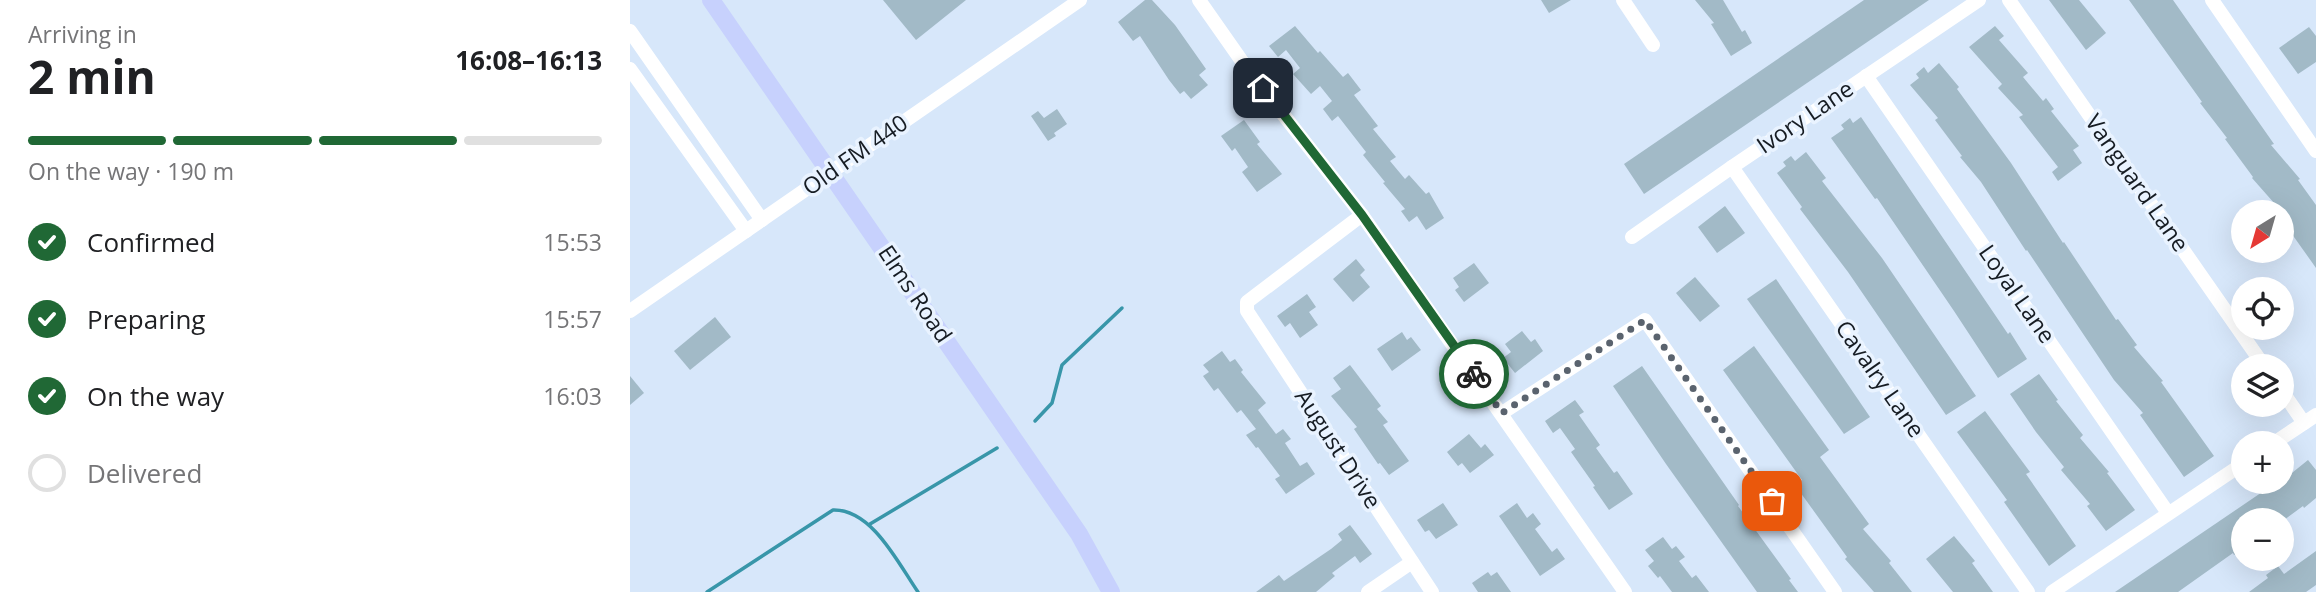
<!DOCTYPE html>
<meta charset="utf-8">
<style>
body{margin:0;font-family:"Open Sans",sans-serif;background:#f2f2f2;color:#202124;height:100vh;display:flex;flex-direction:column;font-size:26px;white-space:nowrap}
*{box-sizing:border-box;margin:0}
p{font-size:23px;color:#757577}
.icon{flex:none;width:38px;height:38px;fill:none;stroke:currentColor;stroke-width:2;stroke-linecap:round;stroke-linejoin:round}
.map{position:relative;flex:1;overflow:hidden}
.details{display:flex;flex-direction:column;background:#fff;width:630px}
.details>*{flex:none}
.needle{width:46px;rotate:217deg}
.fabs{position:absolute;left:1601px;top:200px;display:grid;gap:14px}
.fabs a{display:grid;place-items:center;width:63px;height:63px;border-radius:50%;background:#fff;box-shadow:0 7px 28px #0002;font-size:35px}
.pin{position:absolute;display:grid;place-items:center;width:60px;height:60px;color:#fff;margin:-30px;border-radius:14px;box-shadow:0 4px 10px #0006}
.courier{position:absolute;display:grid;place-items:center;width:70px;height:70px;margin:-35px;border:5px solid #206835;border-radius:50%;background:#fff;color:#222;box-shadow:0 2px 9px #0007}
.head em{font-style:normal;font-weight:700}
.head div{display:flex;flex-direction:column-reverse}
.head{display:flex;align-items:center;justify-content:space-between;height:119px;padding:0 28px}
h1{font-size:46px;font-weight:700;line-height:52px}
.bar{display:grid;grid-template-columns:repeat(4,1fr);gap:10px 7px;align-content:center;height:84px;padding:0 28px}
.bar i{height:9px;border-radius:5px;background:#e0e0e0}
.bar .current{background:#206835}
.bar p{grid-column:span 4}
ol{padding:0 28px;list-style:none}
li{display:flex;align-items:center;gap:21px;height:77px}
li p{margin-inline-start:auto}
li .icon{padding:7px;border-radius:50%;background:#206835;color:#fff;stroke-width:4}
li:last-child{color:#757577}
li i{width:38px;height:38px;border:4px solid #e0e0e0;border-radius:50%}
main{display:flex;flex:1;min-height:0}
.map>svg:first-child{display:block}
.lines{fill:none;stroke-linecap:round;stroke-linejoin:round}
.stream{stroke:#3896a9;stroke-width:3.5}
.building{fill:#a2bac7}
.minor{stroke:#fff;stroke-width:14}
.major{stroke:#c7d1fd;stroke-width:18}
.done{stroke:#5a636e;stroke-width:7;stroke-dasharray:0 12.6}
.route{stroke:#206835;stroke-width:9}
.labels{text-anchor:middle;stroke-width:7;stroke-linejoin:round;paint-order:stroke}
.street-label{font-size:23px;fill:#161c23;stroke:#e9f3ff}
</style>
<main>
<section class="details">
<div class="head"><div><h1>2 min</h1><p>Arriving in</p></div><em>16:08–16:13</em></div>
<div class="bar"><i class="current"></i><i class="current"></i><i class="current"></i><i></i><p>On the way · 190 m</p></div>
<ol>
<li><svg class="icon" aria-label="check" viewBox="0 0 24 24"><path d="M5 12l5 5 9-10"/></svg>Confirmed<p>15:53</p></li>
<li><svg class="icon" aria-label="check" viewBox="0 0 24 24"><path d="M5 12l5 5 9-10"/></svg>Preparing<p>15:57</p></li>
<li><svg class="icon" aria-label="check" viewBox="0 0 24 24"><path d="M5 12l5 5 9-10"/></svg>On the way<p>16:03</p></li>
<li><i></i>Delivered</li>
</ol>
</section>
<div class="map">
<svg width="1686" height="592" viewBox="0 0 1686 592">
<rect width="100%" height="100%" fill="#d7e7fa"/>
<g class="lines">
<g class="stream">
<polyline points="405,421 422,403 432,365 492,308"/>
<polyline points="240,524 367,448"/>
<path d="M77,592l126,-82c39,-1 65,53 85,82"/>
</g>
</g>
<g class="building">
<polygon points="253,0 336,0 286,40"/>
<polygon points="515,0 522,0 545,25 576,69 569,75 578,85 561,99 554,91 550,94 539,80 510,36 503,41 488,22"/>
<polygon points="911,0 941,0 919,13"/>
<polygon points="1065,0 1093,0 1112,32 1115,30 1122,43 1101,56 1081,24 1084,23"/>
<polygon points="1234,0 1299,0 1014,194 994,164"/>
<polygon points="1419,0 1449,0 1476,33 1456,50"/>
<polygon points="1499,0 1543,0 1644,144 1641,145 1670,179 1668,180 1686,205 1686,268 1652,220 1652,212 1622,178 1623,177 1595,139 1597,138 1570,103 1572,102"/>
<polygon points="665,26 688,53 690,51 713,77 718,73 731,90 724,95 748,126 743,129 766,157 760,161 775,179 779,175 796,194 799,192 814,218 796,230 787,216 779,222 771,211 775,209 753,183 755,182 733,155 736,152 708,116 702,121 693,109 702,101 690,86 681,94 663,74 670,68 656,50 648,57 639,46"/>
<polygon points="1365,26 1374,36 1369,40 1398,73 1393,77 1413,101 1416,98 1424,109 1421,111 1449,146 1443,150 1452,163 1428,181 1422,172 1428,167 1389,117 1393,115 1368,88 1372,84 1339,47"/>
<polygon points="1679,27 1686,36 1686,62 1668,74 1649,48"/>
<polygon points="1309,63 1329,87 1327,89 1381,163 1433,243 1434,242 1486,320 1488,319 1507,345 1504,347 1533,381 1531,382 1584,456 1554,477 1510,415 1513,413 1484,380 1397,250 1396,251 1351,182 1330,157 1332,156 1305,120 1308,118 1280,85 1289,78 1286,74 1294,67 1298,73"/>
<polygon points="427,109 437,124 424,133 426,136 418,141 401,116 408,111 414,118"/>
<polygon points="1231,117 1378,334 1380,332 1397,359 1368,378 1324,311 1247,198 1245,199 1201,138 1214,129 1211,125 1220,118 1223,123"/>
<polygon points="614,120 630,142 627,144 652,174 627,192 612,172 618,167 605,148 602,151 591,136"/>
<polygon points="1176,152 1196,178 1192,181 1252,258 1346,396 1316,415 1218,272 1170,209 1172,207 1147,173 1156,166 1153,162 1161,156 1165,161"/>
<polygon points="1095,206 1115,233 1087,253 1068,227"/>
<polygon points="726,259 735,270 730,275 740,287 723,302 703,279"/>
<polygon points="844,263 859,283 834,302 825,290 829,287 823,278"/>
<polygon points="1065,277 1090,306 1070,322 1046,293"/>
<polygon points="1146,279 1240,417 1214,434 1117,299"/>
<polygon points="677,294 686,307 679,312 688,325 670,338 660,323 655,327 647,316"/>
<polygon points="85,317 101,337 60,370 44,351"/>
<polygon points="892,331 901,342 905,339 913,351 885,373 873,358 881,352 875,344"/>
<polygon points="772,332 777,340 781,337 791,350 762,371 747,349"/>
<polygon points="1124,346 1199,450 1190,457 1239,524 1233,529 1261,561 1259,563 1282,592 1244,592 1215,559 1217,557 1165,485 1172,480 1093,370"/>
<polygon points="592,351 600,362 605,359 613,370 611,372 636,403 628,410 646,434 653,429 661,439 655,443 670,466 677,462 685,474 656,494 645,479 650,476 628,447 626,448 616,435 626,429 611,410 607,413 588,388 584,391 573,376 579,372 573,365"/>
<polygon points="720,365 751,406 747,409 758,422 753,425 779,461 759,475 750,463 748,464 724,429 727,427 701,396 711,389 703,378"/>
<polygon points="1012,366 1109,505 1108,506 1161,579 1159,580 1168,592 1127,592 1036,464 983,386"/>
<polygon points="1409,374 1428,400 1426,401 1453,435 1450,438 1479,472 1477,473 1505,510 1476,531 1457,506 1460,504 1431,470 1434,467 1406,432 1380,394"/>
<polygon points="0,376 14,393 0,405"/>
<polygon points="945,400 954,412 949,415 970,445 966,448 984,473 987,471 1003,494 979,510 963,487 965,486 941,452 945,449 930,428 923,433 915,421"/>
<polygon points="1355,411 1400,472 1396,474 1446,546 1419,566 1374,502 1377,500 1327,432"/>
<polygon points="839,434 851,448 855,444 864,455 840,473 832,463 828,466 817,452"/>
<polygon points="1678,460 1686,470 1686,498 1674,508 1673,506 1654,520 1614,520 1614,548 1604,555 1603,553 1548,592 1485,592 1644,484 1645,485 1652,481"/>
<polygon points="813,503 828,525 806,539 799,530 795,532 787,520"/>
<polygon points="887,503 897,518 903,513 911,524 905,529 922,552 927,548 935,559 910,576 869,516"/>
<polygon points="720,525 742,554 730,563 725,556 702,573 705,576 686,592 626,592 649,575 654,581 701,549 712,540 708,534"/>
<polygon points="1324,536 1345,561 1342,563 1363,592 1323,592 1296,559"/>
<polygon points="1033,537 1042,549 1046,546 1055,557 1049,561 1062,578 1066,575 1079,592 1042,592 1030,576 1028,578 1018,566 1024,561 1015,550"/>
<polygon points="1686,551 1686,585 1676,592 1619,592 1638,578 1636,575 1648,566 1654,574"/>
<polygon points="858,572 861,576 867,572 881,592 848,592 842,583"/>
</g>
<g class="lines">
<g class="minor">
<polyline points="569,0 616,67 732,215 995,592"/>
<polyline points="993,0 1023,45"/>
<polyline points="1379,0 1634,366"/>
<polyline points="1582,0 1686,151"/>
<polyline points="0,31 132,220"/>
<polyline points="0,69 116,231"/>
<polyline points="1236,76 1538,513"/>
<polyline points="1102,167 1398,592"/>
<polyline points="732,215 617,302 617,311 802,592"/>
<polyline points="1002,237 1102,167 1349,0"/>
<polyline points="0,311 450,0"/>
<polyline points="1652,391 1674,423"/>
<polyline points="872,413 1015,320 1205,592"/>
<polyline points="1644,443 1686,415"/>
<polyline points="738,592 782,562"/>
<polyline points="1422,592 1614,463"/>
</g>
<polyline class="major" points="81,0 449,534 481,592"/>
</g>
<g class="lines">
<polyline class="done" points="844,374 872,413 1015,320 1142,501"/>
<polyline class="route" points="633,88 732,215 844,374"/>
</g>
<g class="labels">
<g class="street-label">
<text transform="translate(1175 117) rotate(-34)" y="8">Ivory Lane</text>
<text transform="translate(225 155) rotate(-35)" y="8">Old FM 440</text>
<text transform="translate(1507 183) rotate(55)" y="8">Vanguard Lane</text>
<text transform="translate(285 294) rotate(56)" y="8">Elms Road</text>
<text transform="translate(1387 294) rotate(55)" y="8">Loyal Lane</text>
<text transform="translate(1250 379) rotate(55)" y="8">Cavalry Lane</text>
<text transform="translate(708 449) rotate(57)" y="8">August Drive</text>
</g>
</g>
</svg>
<div class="fabs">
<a><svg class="needle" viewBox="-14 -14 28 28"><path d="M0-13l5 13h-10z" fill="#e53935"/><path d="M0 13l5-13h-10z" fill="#757577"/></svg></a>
<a><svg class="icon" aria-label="locate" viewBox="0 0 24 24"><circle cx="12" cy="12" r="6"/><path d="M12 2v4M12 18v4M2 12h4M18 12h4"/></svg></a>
<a><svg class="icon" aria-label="layers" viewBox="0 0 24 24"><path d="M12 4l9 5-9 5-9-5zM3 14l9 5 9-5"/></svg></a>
<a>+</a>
<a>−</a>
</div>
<div class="pin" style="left:1142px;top:501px;background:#ea580c"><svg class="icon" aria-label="bag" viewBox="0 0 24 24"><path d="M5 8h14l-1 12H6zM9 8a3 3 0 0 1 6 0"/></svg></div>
<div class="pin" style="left:633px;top:88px;background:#1f2937"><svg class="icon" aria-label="home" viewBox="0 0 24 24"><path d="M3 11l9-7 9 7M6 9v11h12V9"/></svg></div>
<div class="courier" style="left:844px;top:374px"><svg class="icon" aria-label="bike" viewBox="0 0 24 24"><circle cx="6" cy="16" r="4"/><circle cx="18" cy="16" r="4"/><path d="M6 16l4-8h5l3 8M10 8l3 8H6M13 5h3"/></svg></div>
</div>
</main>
